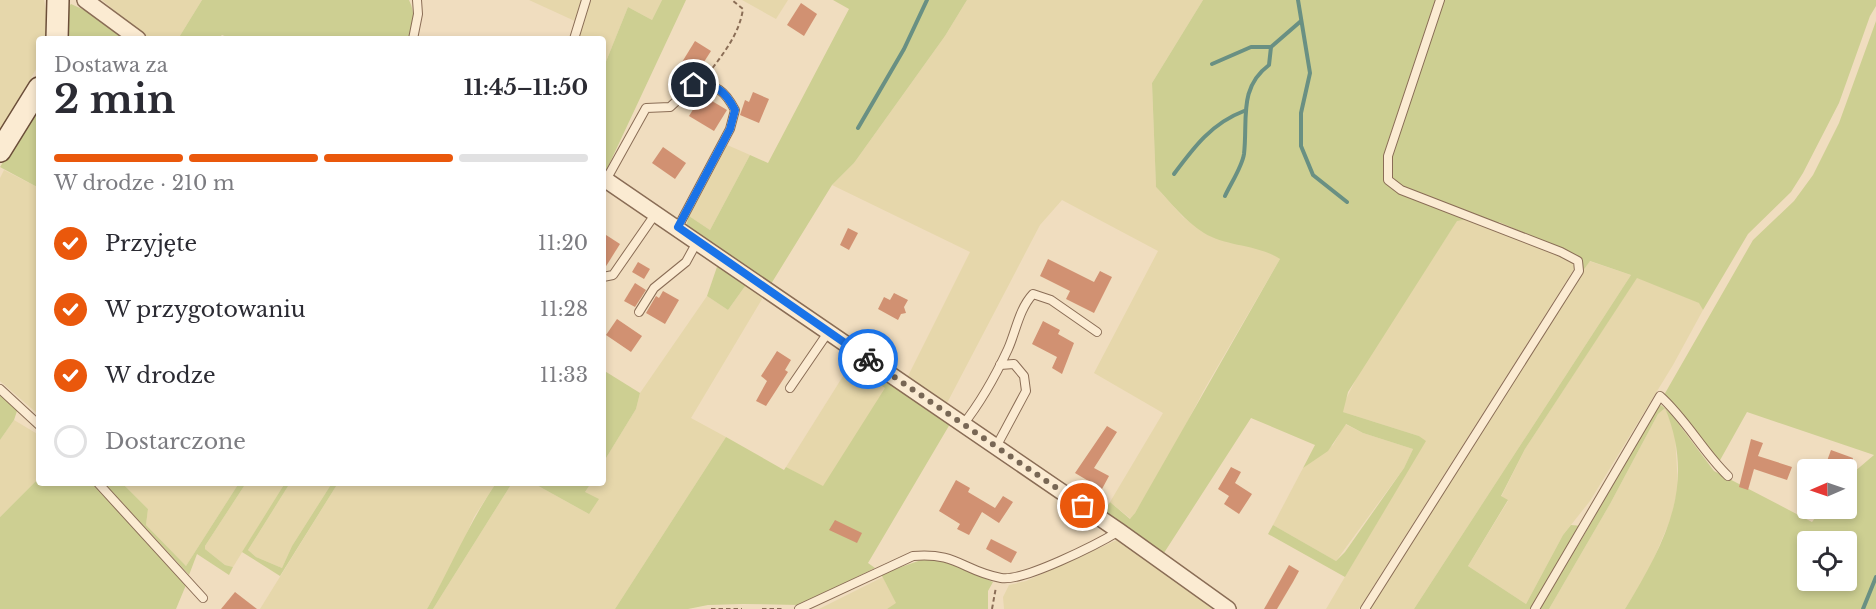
<!DOCTYPE html>
<html lang="pl">
<meta charset="utf-8">
<style>
body{margin:0;font-family:"Libre Baskerville",serif;background:#f7f7f7;color:#2b2b33;height:100vh;display:flex;flex-direction:column;font-size:22px;white-space:nowrap}
*{box-sizing:border-box;margin:0}
p{font-size:20px;color:#7c7c81}
.icon{flex:none;width:33px;height:33px;fill:none;stroke:currentColor;stroke-width:2;stroke-linecap:round;stroke-linejoin:round}
.map{position:relative;flex:1;overflow:hidden}
.details{position:absolute;left:36px;top:36px;width:570px;height:450px;display:flex;flex-direction:column;background:#fff;border-radius:6px;box-shadow:0 3px 9px #0003}
.details>*{flex:none}
.needle{width:39px;rotate:268deg}
.controls{position:absolute;left:1797px;top:459px;display:grid;gap:12px}
.controls a{display:grid;place-items:center;width:60px;height:60px;border-radius:6px;background:#fff;box-shadow:0 3px 9px #0003;font-size:30px}
.pin{position:absolute;display:grid;place-items:center;width:51px;height:51px;color:#fff;margin:-26px;border:3px solid #fff;border-radius:50%;box-shadow:0 2px 6px #0007}
.courier{position:absolute;display:grid;place-items:center;width:60px;height:60px;margin:-30px;border:4px solid #1a73e8;border-radius:50%;background:#fff;color:#222;box-shadow:0 2px 8px #0007}
.headline em{font-style:normal;font-weight:700}
.headline div{display:flex;flex-direction:column-reverse}
.headline{display:flex;align-items:center;justify-content:space-between;height:102px;padding:0 18px}
h1{font-size:39px;font-weight:700;line-height:45px}
.bar{display:grid;grid-template-columns:repeat(4,1fr);gap:9px 6px;align-content:center;height:72px;padding:0 18px}
.bar i{height:8px;border-radius:4px;background:#e1e1e2}
.bar .current{background:#ea580c}
.bar p{grid-column:span 4}
ol{padding:0 18px;list-style:none}
li{display:flex;align-items:center;gap:18px;height:66px}
li p{margin-inline-start:auto}
li .icon{padding:6px;border-radius:50%;background:#ea580c;color:#fff;stroke-width:4}
li:last-child{color:#7c7c81}
li i{width:33px;height:33px;border:3px solid #e1e1e2;border-radius:50%}
.map>svg:first-child{display:block}
.farmland{fill:#e6d7ab}
.green{fill:#cdcf92;fill-rule:evenodd}
.lines{fill:none;stroke-linecap:round;stroke-linejoin:round}
.stream{stroke:#699083;stroke-width:4}
.building{fill:#d19172}
.lane-casing{stroke:#8a6d56;stroke-width:10}
.street-casing{stroke:#8a6d56;stroke-width:18}
.secondary-casing{stroke:#6b4e39;stroke-width:24}
.path{stroke:#8a6d56;stroke-width:2;stroke-dasharray:4.5 3;stroke-linecap:butt}
.lane{stroke:#fbebd2;stroke-width:8}
.street{stroke:#fbebd2;stroke-width:15}
.secondary{stroke:#fbebd2;stroke-width:21}
.done{stroke:#786755;stroke-width:6;stroke-dasharray:0 10.8}
.route{stroke:#1a73e8;stroke-width:8}
</style>
<div class="map">
<svg width="1876" height="609" viewBox="0 0 1876 609">
<rect width="100%" height="100%" fill="#f0ddbf"/>
<g class="farmland">
<polygon points="0,0 44,0 47,16 46,39 39,39 39,64 0,131"/>
<polygon points="102,0 202,0 178,39 147,39"/>
<polygon points="529,0 584,0 577,22"/>
<polygon points="591,0 662,0 652,20 628,7 603,69 603,39 577,39"/>
<polygon points="742,0 788,0 776,19"/>
<polygon points="967,0 1203,0 1152,83 1156,187 1183,217 1205,233 1270,252 1280,259 1204,390 1161,472 1131,519 1110,502 1163,413 1094,373 1158,251 1062,200 1040,225 946,405 907,378 970,252 832,185 854,163 945,36"/>
<polygon points="725,144 750,155 710,230 689,216"/>
<polygon points="4,170 39,188 39,415 0,381 0,178"/>
<polygon points="1467,219 1550,250 1576,266 1359,609 1326,609 1425,441 1419,436 1343,412 1343,405 1360,371 1453,227 1457,220"/>
<polygon points="1589,261 1631,275 1414,609 1369,609"/>
<polygon points="1637,277 1700,303 1703,310 1673,365 1590,501 1563,535 1526,604 1468,566 1508,501 1501,497 1525,449"/>
<polygon points="748,282 765,294 691,418 726,437 615,609 433,609 512,483 533,483 589,514 585,492 591,483 603,483 603,463 636,409 640,393 707,296 728,310"/>
<polygon points="850,365 886,388 823,487 786,467"/>
<polygon points="1665,407 1675,434 1678,488 1671,518 1649,570 1625,609 1549,609 1610,504 1658,414"/>
<polygon points="14,420 39,435 39,478 0,517 0,440"/>
<polygon points="1345,424 1363,433 1413,449 1404,468 1336,561 1273,525 1303,468 1333,445"/>
<polygon points="122,483 239,483 186,566 146,525 148,509"/>
<polygon points="246,483 285,483 233,567 225,565 205,549 205,546"/>
<polygon points="290,483 332,483 292,546 282,568 256,557 248,550"/>
<polygon points="338,483 496,483 474,517 459,551 427,609 260,609"/>
<polygon points="1119,539 1221,609 1004,609 1003,597 1009,585 1026,581"/>
<polygon points="883,577 897,604 887,609 819,609"/>
</g>
<g class="green">
<path d="M202,0h207c6,12 6,26 1,39h-178l-10,-4 -4,4h-40z"/>
<polygon points="662,0 686,0 606,171 603,169 603,69 628,7 652,20"/>
<polygon points="833,0 967,0 945,36 854,163 832,185 771,284 686,226 689,216 710,230 750,155 768,163 849,9"/>
<path d="M1203,0h673v6l-6,10 -31,87 -36,70 -12,19 -43,42 -45,76 -4,-7 -62,-25 -112,171 -24,47 7,4 -40,66 58,38 37,-69 8,-10 11,1 -50,83h-118l217,-334 -41,-14 -8,11 -1,-14 -82,-36 -5,8 -26,-11 -11,2 -109,171 -5,20 76,24 7,5 -81,136 -77,-43 5,-9 63,36 9,-9 59,-84 9,-19 -50,-16 -17,-9 -18,27 -25,17 12,-23 -64,-27 -89,138 -59,-43 7,-11 20,17 5,-6 145,-254c-23,-15 -53,-12 -76,-26 -19,-12 -33,-30 -48,-46l-4,-104z"/>
<polygon points="71,4 104,19 128,39 66,39 67,9"/>
<path d="M1876,21v588h-251c40,-66 72,-124 40,-201l-7,6 -48,90 -61,105h-10l44,-72 73,-128 5,-4 11,10 42,56 98,51 10,-13 24,-1 1,-30 27,-23 -127,-43 -28,50 -46,-59 -9,-8 89,-155 41,-39 19,-26 26,-52zM1808,542h38v38h-38z"/>
<polygon points="39,104 39,188 0,167"/>
<polygon points="719,261 748,282 728,310 707,296"/>
<polygon points="855,357 950,424 868,563 875,568 800,605 743,604 708,605 688,609 615,609 726,437 784,470 786,467 823,486 885,388 850,365"/>
<polygon points="603,370 640,393 636,409 603,463"/>
<polygon points="0,392 18,408 14,420 0,440"/>
<polygon points="39,478 39,483 92,483 178,574 186,585 176,609 0,609 0,517"/>
<polygon points="104,483 122,483 148,509 146,525 186,566 239,483 246,483 205,546 205,549 225,565 233,567 229,575 197,554 189,575"/>
<polygon points="285,483 290,483 248,550 256,557 282,568 292,546 332,483 338,483 280,576 242,552"/>
<path d="M496,483h16l-79,126h-6c24,-42 42,-86 69,-126z"/>
<polygon points="533,483 591,483 585,492 599,499 589,514"/>
<polygon points="939,558 993,582 988,591 988,609 887,609 896,603 881,574 924,559"/>
</g>
<g class="lines">
<g class="stream">
<polyline points="1298,0 1310,73 1301,113 1301,146 1313,175 1347,202"/>
<polyline points="1212,64 1251,47 1271,47"/>
<polyline points="858,128 904,49 927,0"/>
<path d="M1174,174c20,-27 38,-51 70,-63"/>
<path d="M1225,196c6,-13 17,-29 19,-42 4,-34 -6,-66 25,-89l2,-18 30,-26"/>
<polyline points="1863,609 1876,577"/>
</g>
</g>
<g class="building">
<polygon points="801,3 817,14 804,36 787,25"/>
<polygon points="695,41 711,51 695,76 679,67"/>
<polygon points="753,92 769,99 759,123 740,115 745,100 749,102"/>
<polygon points="702,95 727,110 714,131 689,116"/>
<polygon points="663,147 686,163 675,179 652,163"/>
<polygon points="848,228 858,233 849,250 840,245"/>
<polygon points="603,233 620,244 603,271"/>
<polygon points="1048,259 1094,282 1100,271 1112,277 1094,313 1066,299 1070,291 1040,276"/>
<polygon points="638,262 650,269 644,279 632,272"/>
<polygon points="635,283 646,290 635,307 624,301"/>
<polygon points="663,291 679,300 665,324 646,313 656,296 659,298"/>
<polygon points="894,293 908,300 904,307 906,313 901,314 898,320 878,309 884,297 890,300"/>
<polygon points="617,319 642,336 631,352 606,335"/>
<polygon points="1043,321 1060,330 1058,334 1074,343 1062,374 1052,368 1057,357 1032,344"/>
<polygon points="777,351 791,360 785,370 788,372 766,406 756,401 767,381 761,376"/>
<polygon points="1107,426 1117,432 1094,468 1109,476 1102,489 1075,473"/>
<polygon points="1751,439 1763,443 1758,456 1792,467 1787,480 1754,469 1748,490 1739,487"/>
<polygon points="1831,450 1853,458 1850,469 1827,461"/>
<polygon points="1231,467 1241,472 1235,483 1252,494 1239,514 1224,504 1229,496 1218,489"/>
<polygon points="956,480 970,488 968,492 995,508 1003,496 1013,502 999,523 982,512 969,535 957,529 960,524 939,511"/>
<polygon points="835,520 862,533 857,543 829,530"/>
<polygon points="991,539 1017,552 1011,563 986,549"/>
<polygon points="1289,565 1299,571 1293,582 1277,609 1264,609"/>
<polygon points="235,592 257,609 221,609"/>
</g>
<g class="lines">
<g class="lane-casing">
<g id="lane">
<polyline points="413,39 418,14 417,0"/>
<polyline points="574,39 586,0"/>
<path d="M606,180l40,-72 24,-1 24,-22c22,-2 31,6 41,25l-5,19 -52,98"/>
<polyline points="603,277 613,275 656,213"/>
<polyline points="639,312 654,288 686,262 697,242"/>
<polyline points="790,388 829,331"/>
<polyline points="0,389 39,425"/>
<path d="M962,426c19,-24 33,-49 46,-77 8,-18 11,-40 25,-55l18,6 46,32"/>
<polyline points="996,447 1026,391 1024,376 1014,364 1000,365"/>
<polyline points="98,483 203,598"/>
<path d="M799,609l114,-53c44,-4 50,15 88,22 22,4 97,-34 118,-47"/>
<polyline points="1365,609 1579,271 1578,261 1561,252 1401,190 1388,180 1388,156 1440,0"/>
<path d="M1535,609l125,-213c26,23 43,56 68,80"/>
</g>
</g>
<g class="street-casing">
<g id="street">
<polyline points="85,0 138,39"/>
<polyline points="603,178 1119,531 1228,609"/>
</g>
</g>
<g class="secondary-casing">
<g id="secondary">
<polyline points="57,39 58,0"/>
<polyline points="0,151 39,88"/>
</g>
</g>
<g class="path">
<path d="M708,74c15,-20 31,-39 35,-65l-11,-9"/>
<polyline points="711,609 742,609"/>
<polyline points="762,609 784,609"/>
<polyline points="992,609 996,587"/>
</g>
<use href="#lane" class="lane"/>
<use href="#street" class="street"/>
<use href="#secondary" class="secondary"/>
</g>
<g class="lines">
<polyline class="done" points="868,359 1083,506"/>
<path class="route" d="M694,85c22,-2 31,6 41,25l-5,19 -52,98 190,132"/>
</g>
</svg>
<div class="controls">
<a><svg class="needle" viewBox="-14 -14 28 28"><path d="M0-13l5 13h-10z" fill="#e53935"/><path d="M0 13l5-13h-10z" fill="#7c7c81"/></svg></a>
<a><svg class="icon" aria-label="locate" viewBox="0 0 24 24"><circle cx="12" cy="12" r="6"/><path d="M12 2v4M12 18v4M2 12h4M18 12h4"/></svg></a>
</div>
<div class="pin" style="left:1083px;top:506px;background:#ea580c"><svg class="icon" aria-label="bag" viewBox="0 0 24 24"><path d="M5 8h14l-1 12H6zM9 8a3 3 0 0 1 6 0"/></svg></div>
<div class="pin" style="left:694px;top:85px;background:#1f2937"><svg class="icon" aria-label="home" viewBox="0 0 24 24"><path d="M3 11l9-7 9 7M6 9v11h12V9"/></svg></div>
<div class="courier" style="left:868px;top:359px"><svg class="icon" aria-label="bike" viewBox="0 0 24 24"><circle cx="6" cy="16" r="4"/><circle cx="18" cy="16" r="4"/><path d="M6 16l4-8h5l3 8M10 8l3 8H6M13 5h3"/></svg></div>
<section class="details">
<div class="headline"><div><h1>2 min</h1><p>Dostawa za</p></div><em>11:45–11:50</em></div>
<div class="bar"><i class="current"></i><i class="current"></i><i class="current"></i><i></i><p>W drodze · 210 m</p></div>
<ol>
<li><svg class="icon" aria-label="check" viewBox="0 0 24 24"><path d="M5 12l5 5 9-10"/></svg>Przyjęte<p>11:20</p></li>
<li><svg class="icon" aria-label="check" viewBox="0 0 24 24"><path d="M5 12l5 5 9-10"/></svg>W przygotowaniu<p>11:28</p></li>
<li><svg class="icon" aria-label="check" viewBox="0 0 24 24"><path d="M5 12l5 5 9-10"/></svg>W drodze<p>11:33</p></li>
<li><i></i>Dostarczone</li>
</ol>
</section>
</div>
